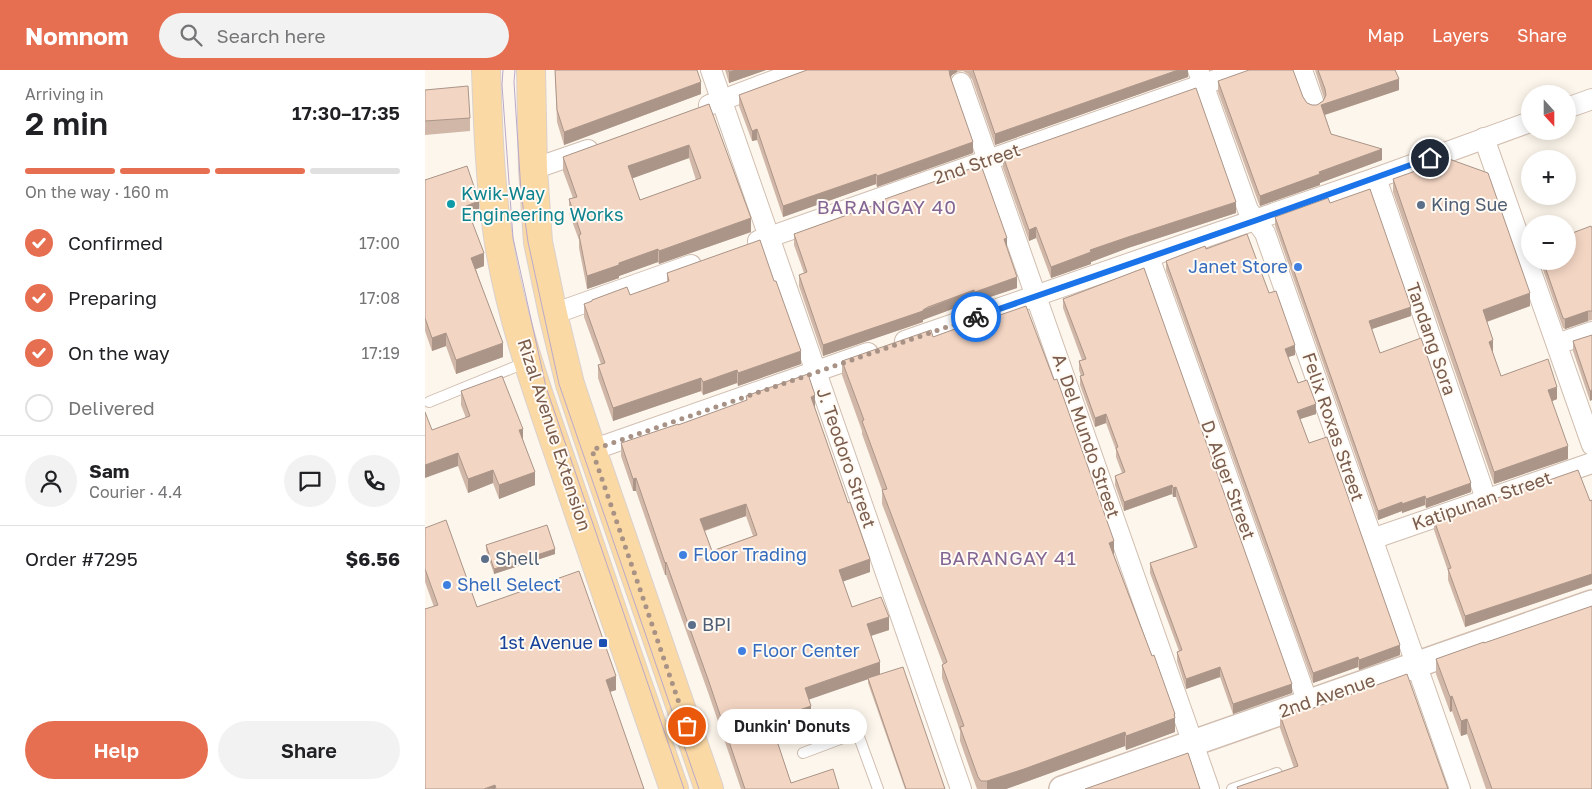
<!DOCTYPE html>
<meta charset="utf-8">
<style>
body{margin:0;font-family:"Golos Text",sans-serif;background:#f2f2f2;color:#202124;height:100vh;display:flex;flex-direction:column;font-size:19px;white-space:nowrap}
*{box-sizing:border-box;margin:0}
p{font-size:16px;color:#757577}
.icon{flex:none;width:28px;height:28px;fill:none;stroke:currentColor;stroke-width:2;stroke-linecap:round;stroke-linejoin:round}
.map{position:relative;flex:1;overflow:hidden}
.side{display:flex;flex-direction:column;background:#fff;width:425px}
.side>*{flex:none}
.needle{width:32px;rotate:159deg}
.tools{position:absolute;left:1096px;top:15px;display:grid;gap:10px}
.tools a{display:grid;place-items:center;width:55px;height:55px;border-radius:50%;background:#fff;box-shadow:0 2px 12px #0003;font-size:25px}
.pin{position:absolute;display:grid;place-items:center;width:42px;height:42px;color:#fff;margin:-21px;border:2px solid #fff;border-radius:50%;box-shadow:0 1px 5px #0007}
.courier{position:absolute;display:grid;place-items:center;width:50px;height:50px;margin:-25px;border:4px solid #1a73e8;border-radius:50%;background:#fff;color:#222;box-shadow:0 1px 6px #0007}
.bubble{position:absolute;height:35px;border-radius:18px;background:#fff;box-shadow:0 2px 12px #0003;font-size:16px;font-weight:600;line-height:35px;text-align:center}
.headline em{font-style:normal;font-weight:600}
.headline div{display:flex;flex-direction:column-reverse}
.headline{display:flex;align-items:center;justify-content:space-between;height:85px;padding:0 25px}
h1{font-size:32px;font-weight:600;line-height:38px}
.bar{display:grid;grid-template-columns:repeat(4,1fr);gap:8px 5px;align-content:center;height:60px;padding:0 25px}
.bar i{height:6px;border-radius:4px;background:#e0e0e0}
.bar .on{background:#e76f51}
.bar p{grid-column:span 4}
.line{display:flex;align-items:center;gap:12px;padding:0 25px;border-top:1px solid #e0e0e0}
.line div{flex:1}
.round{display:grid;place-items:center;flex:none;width:52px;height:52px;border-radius:26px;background:#f2f2f2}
ol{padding:0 25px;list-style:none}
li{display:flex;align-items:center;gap:15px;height:55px}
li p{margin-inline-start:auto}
li .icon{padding:5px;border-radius:50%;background:#e76f51;color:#fff;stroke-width:4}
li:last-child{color:#757577}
li i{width:28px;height:28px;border:2px solid #e0e0e0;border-radius:50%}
.button{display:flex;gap:10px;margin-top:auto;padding:10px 25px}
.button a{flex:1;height:58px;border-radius:30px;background:#e76f51;color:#fff;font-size:20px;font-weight:600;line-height:58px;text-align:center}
.button a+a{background:#f2f2f2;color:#202124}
header{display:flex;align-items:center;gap:30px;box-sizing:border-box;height:70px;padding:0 25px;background:#e76f51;color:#fff}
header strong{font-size:24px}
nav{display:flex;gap:28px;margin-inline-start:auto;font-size:18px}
.search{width:350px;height:45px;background:#f2f2f2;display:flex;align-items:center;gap:12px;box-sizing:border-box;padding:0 18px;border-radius:28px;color:#757577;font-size:19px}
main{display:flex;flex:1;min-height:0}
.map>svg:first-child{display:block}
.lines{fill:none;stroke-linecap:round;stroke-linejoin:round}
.service-casing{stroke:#d1beb0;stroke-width:12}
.minor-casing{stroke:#d1beb0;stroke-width:22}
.tertiary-casing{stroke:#d1beb0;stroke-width:28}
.primary-casing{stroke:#dad1cd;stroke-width:30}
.service{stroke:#fff;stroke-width:10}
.minor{stroke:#fff;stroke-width:20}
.tertiary{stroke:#fff;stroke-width:25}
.primary{stroke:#fbd9a5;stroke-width:28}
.tram{stroke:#b9a8c9;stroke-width:1}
.wall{fill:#d1b7a8;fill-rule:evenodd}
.shaded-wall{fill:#aa9588}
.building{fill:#f3d5c3;stroke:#aa9588;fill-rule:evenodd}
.done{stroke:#a89285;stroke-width:5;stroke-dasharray:0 9}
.route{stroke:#1a73e8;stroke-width:6}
.culture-dot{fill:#0f9aa8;stroke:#fffaf3;stroke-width:2}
.service-dot{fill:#5c6f8a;stroke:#fffaf3;stroke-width:2}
.shop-dot{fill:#3f7fe0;stroke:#fffaf3;stroke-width:2}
.transit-dot{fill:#1a4fb4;stroke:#fffaf3;stroke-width:2}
.labels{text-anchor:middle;stroke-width:4;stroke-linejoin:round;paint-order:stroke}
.street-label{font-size:18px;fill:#7a5c4d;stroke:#fffaf3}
.culture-label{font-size:18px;fill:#0d838f;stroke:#fffaf3;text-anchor:start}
.service-label{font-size:18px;fill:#4e5e75;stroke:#fffaf3;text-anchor:start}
.shop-label{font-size:18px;fill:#366cbe;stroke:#fffaf3;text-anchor:start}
.transit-label{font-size:18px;fill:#164399;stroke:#fffaf3;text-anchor:end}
.neighbourhood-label{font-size:19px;letter-spacing:1px;fill:#846695;stroke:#fffaf3}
</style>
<header>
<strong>Nomnom</strong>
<div class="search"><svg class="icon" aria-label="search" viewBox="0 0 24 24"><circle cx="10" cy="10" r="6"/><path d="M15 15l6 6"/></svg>Search here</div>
<nav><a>Map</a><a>Layers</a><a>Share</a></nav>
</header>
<main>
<section class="side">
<div class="headline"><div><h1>2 min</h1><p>Arriving in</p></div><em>17:30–17:35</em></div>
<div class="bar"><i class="on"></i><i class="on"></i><i class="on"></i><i></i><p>On the way · 160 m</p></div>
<ol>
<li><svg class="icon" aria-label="check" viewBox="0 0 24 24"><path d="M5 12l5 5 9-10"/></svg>Confirmed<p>17:00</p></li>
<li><svg class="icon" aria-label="check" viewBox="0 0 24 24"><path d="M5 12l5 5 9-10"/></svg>Preparing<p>17:08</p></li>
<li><svg class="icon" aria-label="check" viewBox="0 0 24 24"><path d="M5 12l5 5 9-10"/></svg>On the way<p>17:19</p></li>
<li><i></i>Delivered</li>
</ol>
<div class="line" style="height:90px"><a class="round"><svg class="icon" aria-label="person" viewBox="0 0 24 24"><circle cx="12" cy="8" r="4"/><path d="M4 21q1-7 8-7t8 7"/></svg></a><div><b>Sam</b><p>Courier · 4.4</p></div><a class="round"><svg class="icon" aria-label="chat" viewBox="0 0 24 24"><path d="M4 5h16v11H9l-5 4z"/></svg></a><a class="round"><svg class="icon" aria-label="phone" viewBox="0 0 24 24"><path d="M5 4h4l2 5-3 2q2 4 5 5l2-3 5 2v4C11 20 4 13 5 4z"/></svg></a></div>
<div class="line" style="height:65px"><div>Order #7295</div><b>$6.56</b></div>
<div class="button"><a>Help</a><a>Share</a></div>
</section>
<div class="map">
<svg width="1167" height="719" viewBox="0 0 1167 719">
<rect width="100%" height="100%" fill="#fdf6ec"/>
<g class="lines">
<g class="service-casing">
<g id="service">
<polyline points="4,332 102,292"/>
<polyline points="378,683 426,665 431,665 434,667 453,719"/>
<polyline points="807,719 852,703"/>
</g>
</g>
<g class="minor-casing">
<g id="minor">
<polyline points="286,0 536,719"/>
<polyline points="773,0 823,140 840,163 1035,719"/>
<polyline points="877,0 889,34"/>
<polyline points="536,13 784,719"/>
<polyline points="284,35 377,0"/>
<polyline points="1142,38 1167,29"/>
<polyline points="1059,68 1167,375"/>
<polyline points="108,99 163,80"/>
<polyline points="951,108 1061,429"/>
<polyline points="333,171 819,0"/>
<polyline points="724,187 883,633"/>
<polyline points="128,244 266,195"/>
<polyline points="480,271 951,108 1105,52"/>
<polyline points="1132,274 1167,262"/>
<polyline points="167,380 443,283"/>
<polyline points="947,469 1167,393"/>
</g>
</g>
<g class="tertiary-casing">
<polyline id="tertiary" points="637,719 1167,533"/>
</g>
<g class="primary-casing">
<g id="primary">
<path d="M61,0c2,58 4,116 13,173 13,81 42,158 68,235 35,104 71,207 107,311"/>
<polyline points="106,0 108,99 113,172 128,244 145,314 167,380 284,719"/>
</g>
</g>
<use href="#service" class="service"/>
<use href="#minor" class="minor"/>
<use href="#tertiary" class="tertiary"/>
<use href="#primary" class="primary"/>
<g class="tram">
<polyline points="78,0 77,15 88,168 121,317 259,719"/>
<polyline points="90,0 89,12 96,122 103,172 134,314 274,719"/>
</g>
</g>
<g class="wall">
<polygon points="130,0 272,0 276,24 139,75 132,52"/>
<polygon points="300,0 341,0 304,13"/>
<polygon points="382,0 763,0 763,7 570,75 547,9 543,4 538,1 532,2 527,5 526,8 548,83 452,117 451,114 358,147 332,70 327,71 314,36 314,25"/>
<polygon points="890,0 970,0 974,20 900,45 906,64 957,90 895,113 895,115 835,136 834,134 793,22 793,11 878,27 882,33 887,35 892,35 898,31 899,28"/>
<polygon points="0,20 45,48 45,61 0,65"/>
<path d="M284,34l42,128 -92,32 -1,-2 -39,14v2l-32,11 -8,-41v-8l-10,-27v-14l4,-1 -10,-27v-14zM264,88l7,22 -56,20 -8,-22z"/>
<polygon points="578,86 811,143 703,178 666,192 666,194 626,208 611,168 604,171 578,98"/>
<polygon points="968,109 1105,236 1062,252 1068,283 1076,306 1132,329 1127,331 1143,389 1069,414 968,122"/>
<polygon points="0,110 54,144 46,147 59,196 51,199 78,287 31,304 21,276 7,281 0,261"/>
<polygon points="460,129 582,178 592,218 550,232 549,231 503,248 498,250 498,252 398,286 374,216 374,205 379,203 369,175 369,164 460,131"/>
<polygon points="905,133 986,246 947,259 955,283 1046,422 1001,438 1000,435 977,443 977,441 953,450 850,156 850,147"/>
<polygon points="1167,158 1167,250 1163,251 1140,259 1138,258 1115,191 1142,191"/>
<polygon points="781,179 844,223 870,285 863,287 873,313 891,344 875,349 884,373 975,585 934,600 933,597 888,613 741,200 741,191"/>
<polygon points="719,198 867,623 808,644 795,607 761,619 752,591 752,582 754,581 725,503 725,493 769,478 751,427 748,427 747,424 699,441 690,415 690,406 697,403 691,387 691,380 681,353 670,357 655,315 655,306 656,306 654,300 654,291 657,290 638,238 638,229"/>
<polygon points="242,203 376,294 313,316 312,313 278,325 276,321 188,351 173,308 173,295 176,294 159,247 159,234 205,225 242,212"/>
<polygon points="1167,265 1165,331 1148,281 1148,271"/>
<polygon points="508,267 689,485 727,586 750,644 750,662 701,680 700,676 581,719 552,719 535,671 535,661 517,608 517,595 518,594 457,434 457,420 437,364 437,361 417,305 417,291"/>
<polygon points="36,321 98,370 110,415 74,429 68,413 43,423 33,396 7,360 41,348 36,335"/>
<path d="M321,326l69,12 55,164 -27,9 9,26 37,23 -18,6 9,38 65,115h-40l-37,-106v-4l-59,20 2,20 -37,13 17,51 48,6h-98l-32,-94 -43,-120h-1l-29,-84h-3l-12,-35v-13l57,-18 68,-24zM321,446l7,20 -41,15 -7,-20z"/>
<polygon points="1167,430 1167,514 1040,557 1023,510 1023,501 1009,460 1009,450"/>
<polygon points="0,458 52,537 191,620 185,622 219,719 0,719 9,537 0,512"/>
<polygon points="61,475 130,484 69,504 61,480"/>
<polygon points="1059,573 1167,719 1061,719 1042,664 1036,666 1027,641 1025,642 1011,604 1011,589"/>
<polygon points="880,641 1023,719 812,719 812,717 869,698 855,658 855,645"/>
</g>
<g class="shaded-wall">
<polygon points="311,0 341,0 304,13 304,2"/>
<polygon points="524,0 532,0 532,2 527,5 524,10"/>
<polygon points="753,0 763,0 763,7 570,75 570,64"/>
<polygon points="974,9 974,20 896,46 896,35"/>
<polygon points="276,12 276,24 139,75 139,62"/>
<polygon points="332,59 332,70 327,71 327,61"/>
<polygon points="548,72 548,83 452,117 452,106"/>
<polygon points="264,75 264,88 203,110 203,96"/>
<polygon points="957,79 957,90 895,113 895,115 835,136 835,126 894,102"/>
<polygon points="451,104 451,114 358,147 358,136"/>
<polygon points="54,131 54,144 41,149 41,136"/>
<polygon points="811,132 811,143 703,178 666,192 666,194 626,208 626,197 665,180 703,167"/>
<polygon points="326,148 326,162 234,194 234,181"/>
<polygon points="611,157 611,168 604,171 604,160"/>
<polygon points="582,168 582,179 579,169"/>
<polygon points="233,179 233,192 194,206 194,208 162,219 162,206 194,193"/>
<polygon points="59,183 59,196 46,201 46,188"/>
<polygon points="592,207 592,218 550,232 550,222"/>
<polygon points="549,220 549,231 503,248 498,250 498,252 398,286 398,275 498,240"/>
<polygon points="1105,223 1105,236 1058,253 1058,240"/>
<polygon points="986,237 986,246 944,260 944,251"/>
<polygon points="1163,241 1163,251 1140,259 1140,249"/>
<polygon points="21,263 21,276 7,281 7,268"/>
<polygon points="1068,270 1068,283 1064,285 1064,272"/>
<polygon points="78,273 78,287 31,304 31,290"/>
<polygon points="870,275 870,285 860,288 860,279"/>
<polygon points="376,281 376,294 313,316 313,303"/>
<polygon points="312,300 312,313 278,325 278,312"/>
<polygon points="276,308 276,321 188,351 188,338"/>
<polygon points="1132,317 1132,329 1123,333 1123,320"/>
<polygon points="1167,320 1167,330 1165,331 1165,321"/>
<polygon points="390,325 390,338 386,340 386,327"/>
<polygon points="891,334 891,344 872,350 872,341"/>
<polygon points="681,344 681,353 670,357 670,348"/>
<polygon points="98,359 98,372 94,360"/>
<polygon points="1143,376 1143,389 1069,414 1069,402"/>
<polygon points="33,383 33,396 0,408 0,395"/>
<polygon points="68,400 68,413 43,423 43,409"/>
<polygon points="110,402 110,415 74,429 74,415"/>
<polygon points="211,408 211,421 208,421 208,409"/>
<polygon points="1046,413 1046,422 1001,438 1001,429"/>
<polygon points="747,415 747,424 699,441 699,432"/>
<polygon points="751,417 751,427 748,427 748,418"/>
<polygon points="1000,426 1000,435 977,443 977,434"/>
<polygon points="977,432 977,441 953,450 953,441"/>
<polygon points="321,434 321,446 275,462 275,449"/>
<polygon points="689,471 689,485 684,487 684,473"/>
<polygon points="130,479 130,484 69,504 69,499"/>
<polygon points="445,489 445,502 414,513 414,500"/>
<polygon points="241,492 241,505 240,505 240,493"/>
<polygon points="1167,504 1167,514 1040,557 1040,546"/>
<polygon points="464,547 464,560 442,567 442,554"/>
<polygon points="975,575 975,585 934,600 934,590"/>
<polygon points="933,587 933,597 888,613 888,603"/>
<polygon points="455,592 455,605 380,631 380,618"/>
<polygon points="795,597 795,607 761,619 761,609"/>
<polygon points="191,606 191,620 181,623 181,610"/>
<polygon points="867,614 867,623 808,644 808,634"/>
<polygon points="1027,626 1027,641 1025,642 1025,627"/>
<polygon points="386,636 386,649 345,663 345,650"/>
<polygon points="750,644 750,662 701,680 701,666"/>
<polygon points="1042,649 1042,664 1036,666 1036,651"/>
<polygon points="700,662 700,676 581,719 562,719 562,711"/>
<polygon points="70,715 70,719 59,719"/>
</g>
<g class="building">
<polygon points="130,0 272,0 276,12 139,62 132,40"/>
<polygon points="304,0 311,0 304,2"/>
<polygon points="382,0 524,0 525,6 548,72 452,106 451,104 358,136 332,59 327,61 314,25"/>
<polygon points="548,0 753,0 570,64"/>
<polygon points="824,0 868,0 878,27 882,33 887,35 892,35 898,31 901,25 900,19 893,0 970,0 974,9 896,35 906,64 957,79 894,102 895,104 835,126 834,124 793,11"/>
<polygon points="43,16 45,48 0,51 0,20"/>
<polygon points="771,18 811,132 703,167 665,180 666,182 626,197 611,157 604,160 578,86"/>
<path d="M284,34l42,114 -92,33 -1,-2 -39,14v2l-32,11 -8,-41 2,-1 -12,-35 8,-2 -14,-40zM264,75l12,33 -61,22 -12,-34z"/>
<polygon points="1024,89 1063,103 1105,223 1058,240 1068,270 1064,272 1076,306 1123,289 1132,317 1123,320 1143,376 1069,402 968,109"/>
<polygon points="556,95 582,168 579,169 592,207 550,222 549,220 503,237 498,240 498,241 398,275 374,205 382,202 369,164 461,131 460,129"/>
<polygon points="42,96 54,131 41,136 59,183 46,188 78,273 31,290 21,263 7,268 0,248 0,110"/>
<polygon points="945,119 986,237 944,251 955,283 996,268 1046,413 1001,429 1000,426 977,434 977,432 953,441 850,147 903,128 905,133"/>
<polygon points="1166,156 1167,158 1167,241 1163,241 1140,249 1138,248 1118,191 1142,191 1142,165"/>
<polygon points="822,164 844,223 851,221 870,275 860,279 873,313 882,310 891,334 872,341 884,373 902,367 975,575 934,590 933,587 888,603 741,191 780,176 781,179"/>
<polygon points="335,170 349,211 351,211 376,281 313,303 312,300 278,312 276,308 188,338 173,295 180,293 159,234 167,231 167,230 202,217 205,225 244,211 242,203"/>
<polygon points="719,198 867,614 808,634 795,597 761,609 752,582 757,580 725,493 772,477 751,417 748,418 747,415 699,432 690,406 700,402 691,378 693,377 681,344 670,348 655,306 659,305 654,291 661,289 638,229"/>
<polygon points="601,236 629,310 632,309 689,471 684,473 727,586 729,585 750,644 749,644 750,648 701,666 700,662 599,699 562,711 556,711 553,707 535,657 539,656 517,595 522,592 457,420 462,419 437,351 439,350 417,291 506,260 508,267 552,251 552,253"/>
<polygon points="1167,265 1167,320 1165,321 1148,271"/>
<path d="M383,304l7,21 -4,2 37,106 2,-1 20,57 -31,11 13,37 29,-10 8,20 -22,7 13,38 -75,26 6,18 -41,14 21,63 42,-14 6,20h-94l-36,-107 -43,-120 -1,1 -29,-85 -3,1 -12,-36 57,-19v1l69,-25 -1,-4zM321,434l11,31 -45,16 -12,-32z"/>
<polygon points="77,306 98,359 94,360 110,402 74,415 68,400 43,409 33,383 0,395 0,342 7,360 45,346 36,321"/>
<polygon points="1153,400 1165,431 1167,430 1167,504 1040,546 1023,499 1026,498 1009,450"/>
<polygon points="21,450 52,537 154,501 191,606 181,610 219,719 71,719 70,715 59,719 0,719 0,539 13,535 0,499 0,458"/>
<polygon points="122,455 130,479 69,499 61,475"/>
<polygon points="1167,536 1167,719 1067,719 1042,649 1036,651 1027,626 1025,627 1011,589 1059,572 1059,573"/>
<polygon points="478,597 520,719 481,719 443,608"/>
<polygon points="982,604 1023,719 813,719 812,717 873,696 855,645 879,637 880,641"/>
<polygon points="763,683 775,719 660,719"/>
</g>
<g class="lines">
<polyline class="done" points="262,656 167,380 551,247"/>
<polyline class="route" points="551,247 832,150 1005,88"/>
</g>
<circle class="culture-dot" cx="26" cy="134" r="5"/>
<g class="service-dot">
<circle cx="996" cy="135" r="5"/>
<circle cx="60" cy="489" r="5"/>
<circle cx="267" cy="555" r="5"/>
</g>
<g class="shop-dot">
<circle cx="873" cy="197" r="5"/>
<circle cx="258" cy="485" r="5"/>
<circle cx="22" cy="515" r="5"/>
<circle cx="317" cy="581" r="5"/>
</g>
<rect class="transit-dot" x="173" y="568" width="10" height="10" rx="2.5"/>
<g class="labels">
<g class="street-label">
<text transform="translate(552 94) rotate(-19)" y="6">2nd Street</text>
<text transform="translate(1006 269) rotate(71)" y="6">Tandang Sora</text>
<text transform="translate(908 357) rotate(71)" y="6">Felix Roxas Street</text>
<text transform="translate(129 365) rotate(72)" y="6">Rizal Avenue Extension</text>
<text transform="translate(661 366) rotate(71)" y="6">A. Del Mundo Street</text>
<text transform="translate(421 388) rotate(71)" y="6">J. Teodoro Street</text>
<text transform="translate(803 410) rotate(70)" y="6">D. Alger Street</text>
<text transform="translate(1057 431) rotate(-19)" y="6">Katipunan Street</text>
<text transform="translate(902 626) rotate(-19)" y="6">2nd Avenue</text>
</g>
<g class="culture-label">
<text x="36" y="130">Kwik-Way<tspan x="36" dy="21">Engineering Works</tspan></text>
</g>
<g class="service-label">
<text x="1006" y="141">King Sue</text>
<text x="70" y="495">Shell</text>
<text x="277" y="561">BPI</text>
</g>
<g class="shop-label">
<text x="863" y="203" text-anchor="end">Janet Store</text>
<text x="268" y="491">Floor Trading</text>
<text x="32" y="521">Shell Select</text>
<text x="327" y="587">Floor Center</text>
</g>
<g class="transit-label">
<text x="168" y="579">1st Avenue</text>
</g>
<g class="neighbourhood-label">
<text x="462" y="144">BARANGAY 40</text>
<text x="583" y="495">BARANGAY 41</text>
</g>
</g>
</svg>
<div class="tools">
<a><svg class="needle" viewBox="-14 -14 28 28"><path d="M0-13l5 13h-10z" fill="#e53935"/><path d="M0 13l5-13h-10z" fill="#757577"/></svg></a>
<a>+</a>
<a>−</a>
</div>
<div class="pin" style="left:262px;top:656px;background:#ea580c"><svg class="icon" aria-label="bag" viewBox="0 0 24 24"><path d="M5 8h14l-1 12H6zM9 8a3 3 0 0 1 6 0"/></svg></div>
<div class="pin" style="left:1005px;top:88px;background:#1f2937"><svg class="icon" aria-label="home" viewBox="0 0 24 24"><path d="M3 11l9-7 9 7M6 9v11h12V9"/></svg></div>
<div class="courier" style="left:551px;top:247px"><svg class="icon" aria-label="bike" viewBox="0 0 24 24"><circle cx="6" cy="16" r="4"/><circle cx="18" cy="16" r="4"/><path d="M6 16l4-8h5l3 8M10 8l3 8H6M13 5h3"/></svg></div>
<div class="bubble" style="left:292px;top:639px;width:150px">Dunkin' Donuts</div>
</div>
</main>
